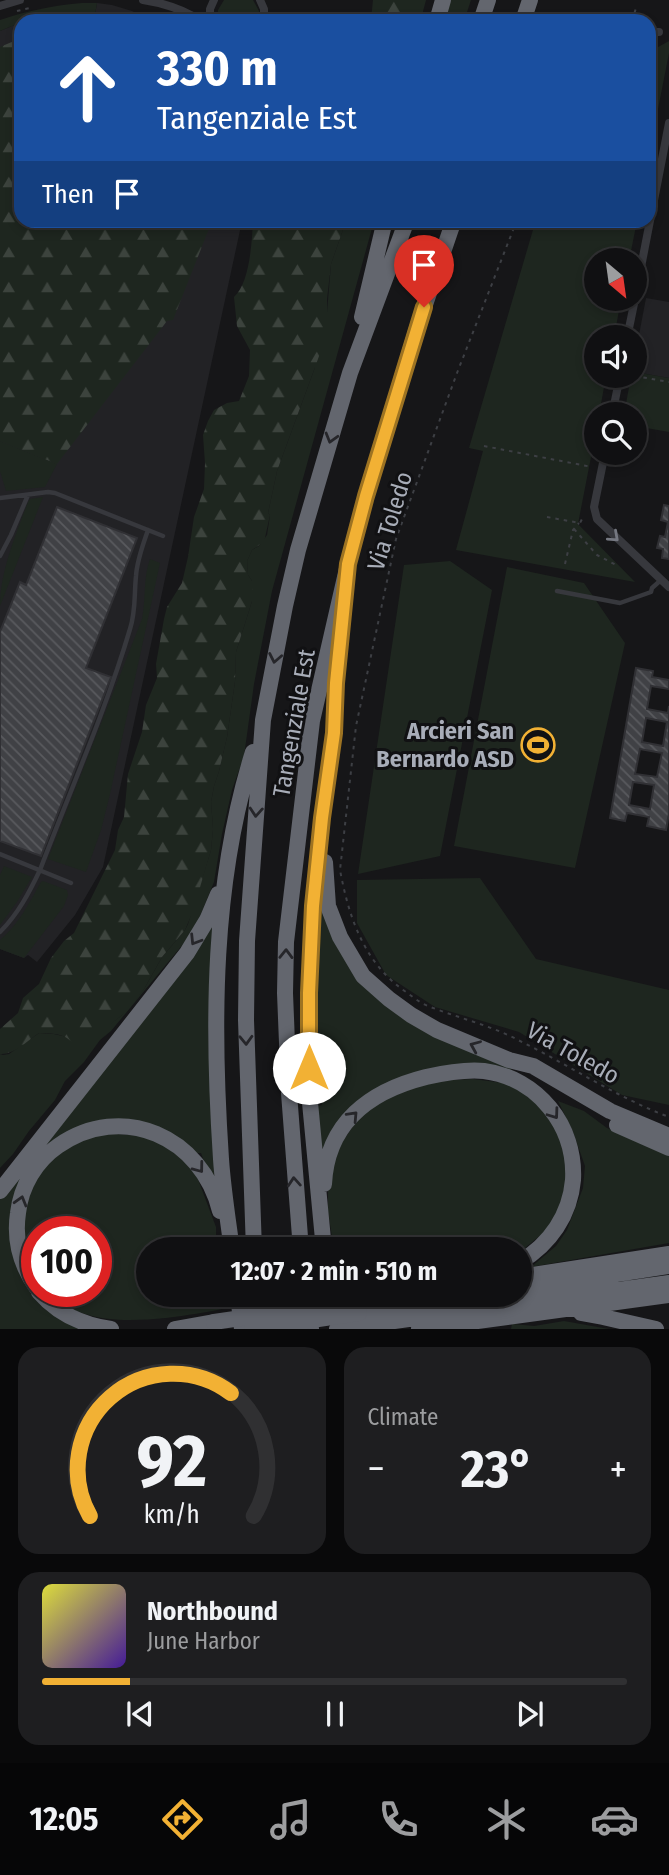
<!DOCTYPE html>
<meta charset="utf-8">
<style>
body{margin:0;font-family:"Fira Sans Condensed",sans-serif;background:#1e1e20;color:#f1f3f6;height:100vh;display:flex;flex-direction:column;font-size:26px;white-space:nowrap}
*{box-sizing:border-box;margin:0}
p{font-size:23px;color:#9c9d9f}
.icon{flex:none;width:38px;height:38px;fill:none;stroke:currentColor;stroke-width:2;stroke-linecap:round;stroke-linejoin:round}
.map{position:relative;height:1329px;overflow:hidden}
.side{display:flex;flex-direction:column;gap:18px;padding:18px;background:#09090a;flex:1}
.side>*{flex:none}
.hud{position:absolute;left:14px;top:14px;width:642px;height:214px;border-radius:21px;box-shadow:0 4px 10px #0003,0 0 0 2px #303032;background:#1a4fa0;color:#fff;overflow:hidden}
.needle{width:46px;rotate:151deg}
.tools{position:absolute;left:584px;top:248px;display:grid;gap:14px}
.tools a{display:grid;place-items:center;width:63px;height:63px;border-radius:50%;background:#101012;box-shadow:0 4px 10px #0003,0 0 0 2px #303032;font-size:35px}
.speed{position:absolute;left:21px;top:1216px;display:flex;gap:14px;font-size:35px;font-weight:700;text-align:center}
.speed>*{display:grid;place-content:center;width:91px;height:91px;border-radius:50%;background:#101012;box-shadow:0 4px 10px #0003,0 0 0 2px #303032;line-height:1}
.speed .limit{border:10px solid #d22;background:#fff;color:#111}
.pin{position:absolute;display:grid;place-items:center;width:60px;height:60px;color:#fff;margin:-72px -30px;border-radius:50% 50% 50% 0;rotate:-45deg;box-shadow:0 0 7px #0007}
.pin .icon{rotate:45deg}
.me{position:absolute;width:77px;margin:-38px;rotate:0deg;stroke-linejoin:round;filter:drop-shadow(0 0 5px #0008)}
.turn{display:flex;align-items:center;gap:24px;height:147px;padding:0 28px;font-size:32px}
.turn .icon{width:91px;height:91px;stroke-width:2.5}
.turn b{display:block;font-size:49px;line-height:60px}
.then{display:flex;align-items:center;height:66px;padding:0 28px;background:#0003;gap:14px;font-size:26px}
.big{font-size:52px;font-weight:700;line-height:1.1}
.side .card{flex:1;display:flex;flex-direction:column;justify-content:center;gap:10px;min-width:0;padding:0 24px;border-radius:21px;background:#1e1e20}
.side .dial{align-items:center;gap:0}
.dial svg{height:182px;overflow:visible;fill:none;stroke:#303032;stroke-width:7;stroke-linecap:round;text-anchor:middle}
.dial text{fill:#f1f3f6;stroke:none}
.song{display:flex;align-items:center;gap:21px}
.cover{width:84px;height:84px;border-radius:10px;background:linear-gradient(135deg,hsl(60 70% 55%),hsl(260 70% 35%))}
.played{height:7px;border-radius:4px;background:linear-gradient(90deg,#f2b134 15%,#303032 15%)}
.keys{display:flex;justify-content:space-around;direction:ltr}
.heat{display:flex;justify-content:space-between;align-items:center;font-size:38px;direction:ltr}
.side .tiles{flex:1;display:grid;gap:18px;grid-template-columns:1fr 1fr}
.card:last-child{grid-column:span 2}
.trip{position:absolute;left:136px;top:1237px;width:396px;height:70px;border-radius:35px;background:#101012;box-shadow:0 4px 10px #0003,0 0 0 2px #303032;font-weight:700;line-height:70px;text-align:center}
.dock{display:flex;height:112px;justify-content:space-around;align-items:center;background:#060607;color:#9c9d9f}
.dock .icon{width:49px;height:49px}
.dock .active{color:#f2b134}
.dock b{font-size:32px;color:#f1f3f6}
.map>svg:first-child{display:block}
.built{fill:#222225}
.green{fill:#1e261f}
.forest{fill:url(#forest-firs)}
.building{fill:url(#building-back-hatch);stroke:#303034;stroke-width:2;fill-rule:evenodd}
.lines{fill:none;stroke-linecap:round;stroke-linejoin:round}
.path{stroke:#3d3f44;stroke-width:2;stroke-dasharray:3.5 5;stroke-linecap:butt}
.lane{stroke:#37383d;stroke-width:4.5}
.street{stroke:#37383d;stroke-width:8}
.highway{stroke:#63666e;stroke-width:16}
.highway-bridge{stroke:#63666e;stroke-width:16}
.oneway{stroke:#26262a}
.oneway2{stroke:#757881}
.route-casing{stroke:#9d7322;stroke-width:18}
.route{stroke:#f2b134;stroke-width:12}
.labels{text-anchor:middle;stroke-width:6;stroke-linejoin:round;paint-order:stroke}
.street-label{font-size:24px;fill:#a8adb8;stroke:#111113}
.poi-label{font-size:24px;font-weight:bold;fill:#a8adb8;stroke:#111113;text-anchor:end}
</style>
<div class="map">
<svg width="669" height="1329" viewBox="0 0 669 1329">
<defs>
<pattern id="forest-firs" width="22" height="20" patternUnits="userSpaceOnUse" patternTransform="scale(1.75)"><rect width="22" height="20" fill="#1e261f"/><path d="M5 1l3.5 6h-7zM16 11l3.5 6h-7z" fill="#3c433d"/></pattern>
<pattern id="building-back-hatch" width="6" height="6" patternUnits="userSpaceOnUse" patternTransform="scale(1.75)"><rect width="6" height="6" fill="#404145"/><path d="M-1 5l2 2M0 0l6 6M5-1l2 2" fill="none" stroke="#595a5e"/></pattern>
</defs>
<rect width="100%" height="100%" fill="#161618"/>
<path class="built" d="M97 3 112 5 132 11 152 21H25L46 16 72 13 95 15Z
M21 22V220L242 221 103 867 75 915 37 962 28 955 24 958 0 949V31Z
M646 298 669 302V378L635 372V356Z"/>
<path class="green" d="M224 0H253L259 11 258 21H218V10Z
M449 0H471L464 21H444Z
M82 3H97L95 15C59 12 32 17 0 31V20C27 11 54 5 82 3Z
M669 41V53L649 155V52Z
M551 220 637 221 629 261H597V299H621L614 338H597V376H606L599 415H597V426L578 524 635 582 456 550 483 451 469 448 535 223 548 226Z
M346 221H374L272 591 254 684 244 756 232 790 222 834 214 882 194 931 111 1031 100 1040 84 1062 65 1081 55 1100 29 1131 13 1154 0 1168V1054L3 1055 9 1054 39 1033 54 1034 67 1037 110 1024 122 1015 144 989 162 957 185 930 188 924 211 850 213 829 211 802 214 786 219 771 227 737 235 681 236 652 252 601V581L248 575 247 561 252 550 259 546 267 535 270 515 268 513 277 471 314 370 327 312 331 264Z
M635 372 669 378V432L635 426V415H624L631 376H635Z
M0 441 57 464 45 487 6 491 0 471Z
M43 497 0 606C0 572 16 534 28 502L30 499Z
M150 559 160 563 110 794 101 830 86 872 48 859 142 619C146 599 143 578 150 559Z
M450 561 492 590 440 856 358 874 404 565Z
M507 567 584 583 625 643 575 868 454 846Z
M4 866 32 877 17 902 0 925V875Z
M480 878 536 959 669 990V1105L622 1095 519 1032 435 1007 386 975 357 923V880Z
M43 881 67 890 68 895 64 906 24 958 0 949V940C19 924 29 903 41 882Z
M322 887 360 978 512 1068 511 1072 384 1084 322 1164 317 1106 322 1105C312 1088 317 1064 317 1046 316 993 318 939 322 887Z
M212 924 216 925 219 1189 206 1167 201 1153H194L186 1144 82 1126 67 1132 53 1143 23 1178 19 1271 84 1329H0V1198L192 958 209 932Z
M473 1079 504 1083 522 1090 538 1103 559 1129 568 1171 558 1216 542 1234 520 1252V1250H334L328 1211V1180L336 1151 364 1110 391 1095 430 1081Z
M558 1101 584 1111 607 1128 669 1156V1243L531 1267 556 1246 567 1230 583 1188 585 1166 573 1132Z
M105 1133 154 1137 193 1166 216 1227V1249L149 1250V1295H224L226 1308C206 1313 187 1315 166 1318 123 1322 80 1323 47 1292H96V1232H37V1278C34 1271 29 1265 27 1258 15 1219 33 1167 68 1146 79 1139 93 1137 105 1133Z
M564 1321 609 1329H511L512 1324 534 1326Z"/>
<path class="forest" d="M373 0H426L423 11V21H371Z
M21 38V220L212 221 173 320 167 321 57 464 0 441V47Z
M253 221H346L331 264 327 299V326L322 348 277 471 268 513 270 515 264 542 252 550 247 561 248 575 252 581 253 587 252 601 236 652 235 681 227 737 219 771 214 786 211 802 213 829 211 850 193 911 185 930 162 957 144 989 127 1011 97 1035 78 1045C71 1043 69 1038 63 1036 55 1033 47 1033 39 1033 27 1041 14 1055 0 1054V1029L18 1013 23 998 39 984 51 958 64 941 74 933 115 850 118 830 124 817 128 774 142 732 146 705 157 678 156 664 164 619 167 607 182 583 188 557 194 517 204 489 205 463 203 435 208 421 214 410 227 403 239 401 249 376 250 350 237 326 234 297C250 283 252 241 253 221Z"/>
<path class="building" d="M664 505 669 506V559L662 558 663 549 657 548 660 536 665 537 668 522 661 520Z
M57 507 137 538 86 668 111 677 41 856 0 841V632L20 582 26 585Z
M636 668 653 671 652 677 669 680V689L651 686 647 709 668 713 669 706V813L666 830 647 826 649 817 627 813 625 821 610 818ZM646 718 667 722 663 746 642 742ZM640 749 662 753 657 777 635 774ZM633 782 654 785 650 809 629 805Z"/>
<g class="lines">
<path class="path" d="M17 11 30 8
M632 21 636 8
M652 152 656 129
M517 220 457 373 396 539 356 726 340 870C349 918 364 963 406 992 413 997 420 1003 428 1006 458 1018 490 1025 518 1040 569 1065 616 1097 669 1117
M635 376 669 382
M484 446 592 467
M547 517 580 523 584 515
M574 529 597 555 618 566
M565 564 573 530 579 523"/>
<path class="lane" d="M0 498 48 492 55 493 163 536
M0 556 11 535 28 495
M557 591 620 603 651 592 652 588 661 580
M0 854 71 883
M0 932C18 914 29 893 40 870 70 791 106 710 130 629 136 611 134 595 136 576 137 560 143 545 148 530"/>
<path class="street" d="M143 0C164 3 183 9 201 21
M260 0 264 9V21
M0 6 20 0
M210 21V9L214 0
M649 32H659
M635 298 669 123
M627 338 635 299
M612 415 620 376
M605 453 594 507 597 519 669 587"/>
<path class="highway" d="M437 21 443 0
M481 21 488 0
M523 21 530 0
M362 317 385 220
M325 862 328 906 340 937 363 976 389 999 411 1015 437 1030 509 1060 533 1066 610 1111 669 1136
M617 1125 669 1148
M324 1184C327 1123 370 1091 426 1077 444 1073 465 1069 484 1071 538 1078 576 1126 573 1180 570 1215 550 1244 520 1262
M0 1191 187 953 207 920 218 894
M232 1250C228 1220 223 1189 221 1159 212 1024 212 883 253 752
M254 1250 246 1020 247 941 263 720 285 606 298 550 350 373 407 220
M301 1250 289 1093 285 993 286 942 312 721 348 564 366 496 417 328 454 220
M324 1250 309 1092V993L313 906 322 818 334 733 336 683 341 637
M520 1277 669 1254
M37 1288C21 1266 14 1240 18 1213 21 1186 36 1161 58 1146 122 1101 202 1137 220 1211
M520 1289 669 1266
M39 1292C58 1314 82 1325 111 1329
M238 1295 242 1329
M259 1295 266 1327
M306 1295 311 1329
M358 1301 397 1295
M359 1313 478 1295
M581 1313 603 1317 656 1329
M175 1329 214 1322
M337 1329 669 1283
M419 1329 669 1295"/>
<path class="highway-bridge" d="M214 1322 358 1301
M252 1329 359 1313"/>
</g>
<defs><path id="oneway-chevron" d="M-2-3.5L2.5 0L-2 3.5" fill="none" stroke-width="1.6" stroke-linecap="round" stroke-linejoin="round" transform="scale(1.75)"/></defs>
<g class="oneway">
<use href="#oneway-chevron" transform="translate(331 438) rotate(106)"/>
<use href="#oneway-chevron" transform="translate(275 658) rotate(101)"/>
<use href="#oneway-chevron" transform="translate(256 812) rotate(94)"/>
<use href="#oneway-chevron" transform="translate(195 940) rotate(122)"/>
<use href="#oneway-chevron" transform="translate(286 954) rotate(-89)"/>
<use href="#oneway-chevron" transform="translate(246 1040) rotate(88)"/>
<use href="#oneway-chevron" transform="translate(475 1046) rotate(-157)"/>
<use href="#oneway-chevron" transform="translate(554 1114) rotate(54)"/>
<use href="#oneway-chevron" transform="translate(353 1116) rotate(-47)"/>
<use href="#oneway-chevron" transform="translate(199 1168) rotate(53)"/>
<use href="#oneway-chevron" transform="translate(294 1182) rotate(-94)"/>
<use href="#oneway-chevron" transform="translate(21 1201) rotate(-74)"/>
</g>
<use class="oneway2" href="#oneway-chevron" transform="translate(614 537) rotate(42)"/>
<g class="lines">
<defs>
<path id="route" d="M309 1068V993L313 906 322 818 334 733 336 683 348 564 366 496 424 307"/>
</defs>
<use href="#route" class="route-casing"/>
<use href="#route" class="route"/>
</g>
<defs>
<symbol id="stadium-ring" viewBox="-11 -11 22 22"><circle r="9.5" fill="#111113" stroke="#f2b134" stroke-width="1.5"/><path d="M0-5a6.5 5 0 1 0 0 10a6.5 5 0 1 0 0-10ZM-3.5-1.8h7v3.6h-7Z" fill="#f2b134"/></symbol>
</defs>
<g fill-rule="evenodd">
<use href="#stadium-ring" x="519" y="726" width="38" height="38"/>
</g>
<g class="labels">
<g class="street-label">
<text transform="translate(390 521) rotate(-73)" y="8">Via Toledo</text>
<text transform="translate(294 723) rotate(-80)" y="8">Tangenziale Est</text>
<text transform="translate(573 1053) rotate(29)" y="8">Via Toledo</text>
</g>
<g class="poi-label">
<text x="514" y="739">Arcieri San<tspan x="514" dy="28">Bernardo ASD</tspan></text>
</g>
</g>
</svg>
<div class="tools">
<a><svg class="needle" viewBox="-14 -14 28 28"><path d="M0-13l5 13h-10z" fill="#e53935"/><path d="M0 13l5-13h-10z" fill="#9c9d9f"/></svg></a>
<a><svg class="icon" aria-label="sound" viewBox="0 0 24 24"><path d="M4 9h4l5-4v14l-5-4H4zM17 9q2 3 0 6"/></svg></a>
<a><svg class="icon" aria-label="search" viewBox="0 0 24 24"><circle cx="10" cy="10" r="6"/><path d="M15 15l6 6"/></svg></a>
</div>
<div class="speed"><div class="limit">100</div></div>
<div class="pin" style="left:424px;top:307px;background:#d93025"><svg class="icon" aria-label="arrive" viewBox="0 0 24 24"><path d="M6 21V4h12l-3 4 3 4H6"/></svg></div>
<svg class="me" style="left:309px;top:1068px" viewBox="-20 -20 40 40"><circle r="19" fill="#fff"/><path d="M0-13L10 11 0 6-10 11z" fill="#f2b134"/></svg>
<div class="trip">12:07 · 2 min · 510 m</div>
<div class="hud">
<div class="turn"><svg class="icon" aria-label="ahead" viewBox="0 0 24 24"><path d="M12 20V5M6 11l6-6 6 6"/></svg><div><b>330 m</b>Tangenziale Est</div></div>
<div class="then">Then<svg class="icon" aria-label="arrive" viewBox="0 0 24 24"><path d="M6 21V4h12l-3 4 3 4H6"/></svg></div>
</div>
</div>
<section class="side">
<div class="tiles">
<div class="card dial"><svg viewBox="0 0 100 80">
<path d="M14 69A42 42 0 1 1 86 69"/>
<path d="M14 69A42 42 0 0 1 76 15" stroke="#f2b134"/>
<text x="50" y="56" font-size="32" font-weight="700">92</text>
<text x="50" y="72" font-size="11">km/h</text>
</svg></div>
<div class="card"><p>Climate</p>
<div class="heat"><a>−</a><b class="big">23°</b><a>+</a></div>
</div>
<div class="card">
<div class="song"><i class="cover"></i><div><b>Northbound</b><p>June Harbor</p></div></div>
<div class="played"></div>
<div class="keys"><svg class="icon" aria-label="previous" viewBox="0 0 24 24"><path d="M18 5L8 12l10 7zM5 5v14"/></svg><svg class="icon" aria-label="pause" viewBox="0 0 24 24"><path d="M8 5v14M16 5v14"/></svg><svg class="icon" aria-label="next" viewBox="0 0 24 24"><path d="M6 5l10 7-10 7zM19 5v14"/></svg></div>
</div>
</div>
</section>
<nav class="dock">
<b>12:05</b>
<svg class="icon active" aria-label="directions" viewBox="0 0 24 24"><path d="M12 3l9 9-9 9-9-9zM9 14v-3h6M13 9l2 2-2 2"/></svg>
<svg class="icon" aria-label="music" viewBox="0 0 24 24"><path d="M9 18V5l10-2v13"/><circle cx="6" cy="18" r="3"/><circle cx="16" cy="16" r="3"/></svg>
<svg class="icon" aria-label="phone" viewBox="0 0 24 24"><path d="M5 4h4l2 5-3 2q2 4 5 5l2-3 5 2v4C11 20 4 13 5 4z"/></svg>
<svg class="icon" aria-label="climate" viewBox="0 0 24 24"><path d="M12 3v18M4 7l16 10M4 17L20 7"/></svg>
<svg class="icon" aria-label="car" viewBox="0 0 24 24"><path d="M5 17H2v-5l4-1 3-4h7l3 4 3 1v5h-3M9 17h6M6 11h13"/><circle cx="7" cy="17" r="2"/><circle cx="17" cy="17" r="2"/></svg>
</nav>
